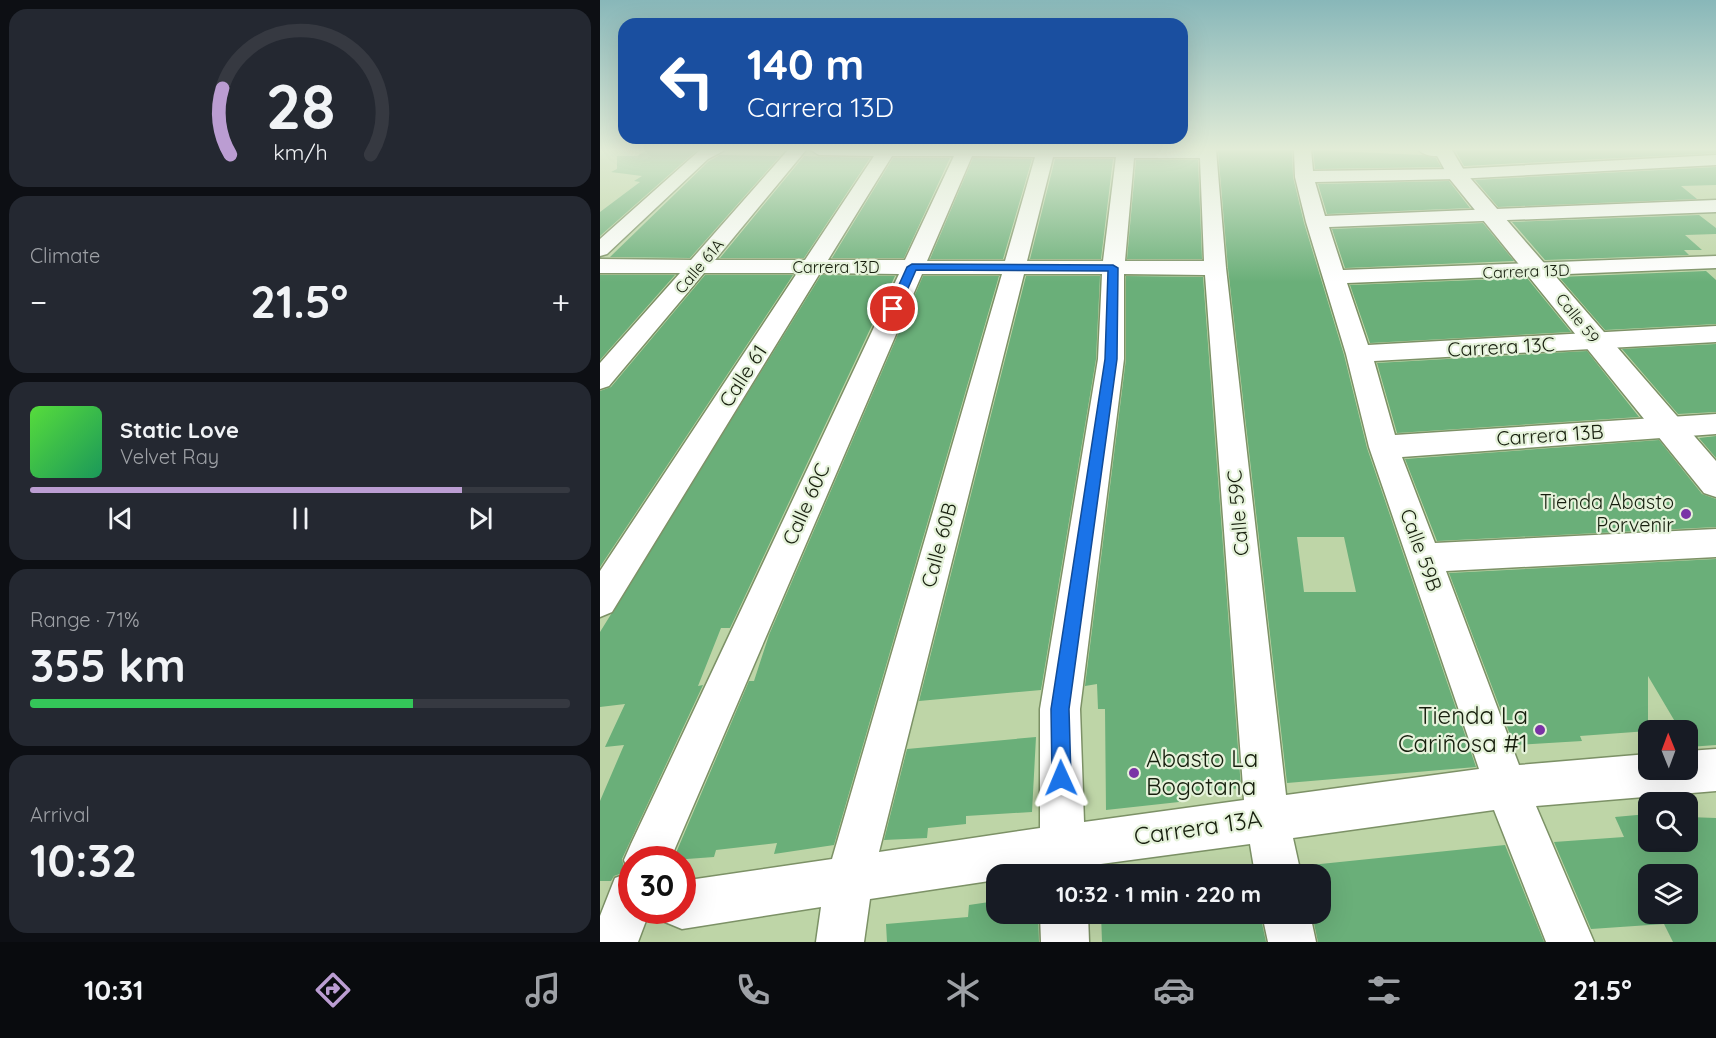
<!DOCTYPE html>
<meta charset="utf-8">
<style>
body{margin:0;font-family:Quicksand,sans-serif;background:#242831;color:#f1f3f6;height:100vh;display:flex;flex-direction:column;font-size:22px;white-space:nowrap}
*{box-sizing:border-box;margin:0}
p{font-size:20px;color:#9ea1a6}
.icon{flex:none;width:33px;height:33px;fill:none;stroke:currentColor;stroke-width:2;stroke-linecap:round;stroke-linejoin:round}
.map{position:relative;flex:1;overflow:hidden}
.drawer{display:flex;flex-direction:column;gap:9px;padding:9px;background:#0d0f14;width:600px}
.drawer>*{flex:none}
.top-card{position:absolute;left:18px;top:18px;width:570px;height:126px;border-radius:18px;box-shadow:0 6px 24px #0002;background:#1a4fa0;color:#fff;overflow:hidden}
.needle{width:39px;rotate:359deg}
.buttons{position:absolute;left:1038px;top:720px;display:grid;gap:12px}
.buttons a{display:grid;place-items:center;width:60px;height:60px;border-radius:12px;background:#171b24;box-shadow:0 6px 24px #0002;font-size:30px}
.speed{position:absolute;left:18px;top:846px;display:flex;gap:12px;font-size:30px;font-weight:700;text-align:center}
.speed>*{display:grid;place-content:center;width:78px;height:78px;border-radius:50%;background:#171b24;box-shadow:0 6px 24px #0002;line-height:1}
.speed .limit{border:9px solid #d22;background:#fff;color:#111}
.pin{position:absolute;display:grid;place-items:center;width:51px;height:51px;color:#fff;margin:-26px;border:3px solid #fff;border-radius:50%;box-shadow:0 2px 6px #0007}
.me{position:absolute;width:66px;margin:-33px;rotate:359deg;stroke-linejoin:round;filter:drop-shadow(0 0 4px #0008)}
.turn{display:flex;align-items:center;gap:21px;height:126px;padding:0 30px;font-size:27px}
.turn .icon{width:78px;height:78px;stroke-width:2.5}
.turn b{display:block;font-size:42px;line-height:51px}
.big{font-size:45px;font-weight:800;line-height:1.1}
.drawer .widget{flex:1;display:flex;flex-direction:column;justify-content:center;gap:9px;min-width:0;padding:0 21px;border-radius:18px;background:#242831}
.drawer .dial{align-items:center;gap:0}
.dial svg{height:156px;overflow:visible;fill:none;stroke:#363941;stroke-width:7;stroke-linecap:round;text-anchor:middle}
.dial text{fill:#f1f3f6;stroke:none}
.song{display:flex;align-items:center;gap:18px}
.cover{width:72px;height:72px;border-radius:9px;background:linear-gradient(135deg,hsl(110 70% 55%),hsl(150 70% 35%))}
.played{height:6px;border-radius:3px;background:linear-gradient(90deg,#bb9dd2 80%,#363941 80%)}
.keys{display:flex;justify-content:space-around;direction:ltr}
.heat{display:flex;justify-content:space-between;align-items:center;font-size:33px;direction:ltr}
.charge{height:9px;border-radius:4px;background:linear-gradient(90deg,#34c759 71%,#363941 0)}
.trip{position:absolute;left:386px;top:864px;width:345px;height:60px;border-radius:18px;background:#171b24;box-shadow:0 6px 24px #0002;font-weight:800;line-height:60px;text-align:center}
.tab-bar{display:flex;height:96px;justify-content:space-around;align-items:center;background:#090b0e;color:#9ea1a6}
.tab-bar .icon{width:42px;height:42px}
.tab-bar .current{color:#bb9dd2}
.tab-bar b{font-size:27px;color:#f1f3f6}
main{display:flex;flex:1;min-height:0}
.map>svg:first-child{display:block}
.building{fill:#6aaf79;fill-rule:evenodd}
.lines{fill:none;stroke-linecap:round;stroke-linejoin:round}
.minor-casing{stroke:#7c9166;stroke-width:3}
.tertiary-casing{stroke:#7c9166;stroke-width:3}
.minor{fill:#fff;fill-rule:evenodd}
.tertiary{fill:#fff;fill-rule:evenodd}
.route{fill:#1a73e8;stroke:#114b97;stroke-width:1.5}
.poi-dot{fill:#7a33a6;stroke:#e5f2da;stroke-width:2}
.labels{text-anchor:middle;stroke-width:4.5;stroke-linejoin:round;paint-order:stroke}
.far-street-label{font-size:16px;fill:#171f0e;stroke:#e5f2da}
.street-label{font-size:20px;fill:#171f0e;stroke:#e5f2da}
.poi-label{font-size:20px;fill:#171f0e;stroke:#e5f2da;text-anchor:end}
.near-poi-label{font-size:24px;fill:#171f0e;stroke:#e5f2da;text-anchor:end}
.near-street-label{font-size:24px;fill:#171f0e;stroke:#e5f2da}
</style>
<main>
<section class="drawer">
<div class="widget dial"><svg viewBox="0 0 100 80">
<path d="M14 69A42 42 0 1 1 86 69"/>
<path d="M14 69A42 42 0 0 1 10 35" stroke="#bb9dd2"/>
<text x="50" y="56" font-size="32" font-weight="700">28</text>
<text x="50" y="72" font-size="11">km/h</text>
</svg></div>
<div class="widget"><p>Climate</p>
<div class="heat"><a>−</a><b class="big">21.5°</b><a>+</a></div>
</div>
<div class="widget">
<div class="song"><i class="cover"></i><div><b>Static Love</b><p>Velvet Ray</p></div></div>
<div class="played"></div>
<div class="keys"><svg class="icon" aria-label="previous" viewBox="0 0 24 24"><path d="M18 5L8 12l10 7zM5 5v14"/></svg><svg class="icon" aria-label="pause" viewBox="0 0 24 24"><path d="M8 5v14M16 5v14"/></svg><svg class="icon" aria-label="next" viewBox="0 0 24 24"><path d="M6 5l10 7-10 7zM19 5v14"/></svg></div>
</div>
<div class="widget"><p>Range · 71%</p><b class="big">355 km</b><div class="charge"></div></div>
<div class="widget"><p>Arrival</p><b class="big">10:32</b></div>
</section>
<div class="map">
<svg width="1116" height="942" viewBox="0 0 1116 942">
<rect width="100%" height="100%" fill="#bed5a7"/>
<path class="building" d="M47 150H97L0 236V212L40 182 34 181 42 176 11 172 17 169V156H37Z
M618 150H692L693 177 704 223 744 355 767 448 876 767 687 783 628 268ZM697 537H744L756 592H704Z
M713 150 823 155 836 158 841 167 715 169Z
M855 150H1116V153L864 166Z
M120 155 180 156 90 258 10 257 109 161Z
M204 156 270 158 204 258H120Z
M293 158H350L304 258H232Z
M373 158 432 159 403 259H330Z
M455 159H513L501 259H430Z
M536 160H598L602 259H527Z
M1116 167V185L1081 186 1097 199 898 207 875 180Z
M849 181 870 208 727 214 718 184Z
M1099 215 1116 228V234L1085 235 1102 250H1084L1089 255 945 260 912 222Z
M883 223 914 261 745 268 732 229Z
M1106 271 1116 280V324L1005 330 959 277Z
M0 275H75L0 360Z
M105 275H193L0 567V391L11 387Z
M221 275 295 276 130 628H121L98 686 103 685 22 859 25 872 14 876 11 881H0V801L24 745 5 747 25 704 0 707V632Z
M323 276H399L234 845 174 854 177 843 116 850 114 857 73 860 149 681H154L169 635Z
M426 276H500L496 359 441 690 319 701Z
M526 276 603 277 641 788 578 795 579 802 506 810 505 709H498L497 684 485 686 526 359Z
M927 278 971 332 770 343 750 285Z
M1116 344V412L1078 414 1022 349Z
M987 351 1039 417 797 433 777 363Z
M1116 436V458L1099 438Z
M1059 440 1102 494 1116 499V527L837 541 805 459Z
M1116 559V745L1089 747 1088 730H1080L1048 676V731L980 736 982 741 914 745 849 573Z
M436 737 432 812 366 816V824L328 828 327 838 284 840 307 749Z
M1048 814V842H1088V817L1116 818V942H1073L1064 924 991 929 954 842 1024 837 1015 817ZM1048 874H1088V914H1048Z
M905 845 944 942H718L712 914H720V874H703L701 866Z
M396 901V914H438L439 942H287L286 924 368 917 369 905Z
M501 914H660L666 942H502Z"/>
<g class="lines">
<defs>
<path id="minor" d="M100 150H125L108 159 7 254 0 256V239Z
M188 150H206L115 260H205L274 156 219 155 211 150H616L626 268 686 795 879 769 769 447 746 354 706 222 695 177 694 150H711L713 171 856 169 1116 155V165L856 179 715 182 725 216 1116 200V212L729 227 743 270 1116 256V268L747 283 768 345 1116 326V342L774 361 795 435 1116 414V434L802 457 835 543 1116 529V557L846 571 919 765 1048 754V770H1088V751L1116 749V791L936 806 994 942H946L894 810 693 838 701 874H655L650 844 486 866V874H396V880L270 899 264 942H216L221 907 82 929 65 922 61 910H82V881L232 859 402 274H322L70 860H32V910H50L38 942H0V916L15 878 29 873 24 860 31 844 299 274 220 273 12 612 0 617V571L197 273H104L9 386 0 389V363L80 273H0V259L91 260ZM292 156H354L305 260H228ZM372 156 435 157 405 261H327ZM453 157H516L503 261H427ZM534 158H600L604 261H525ZM424 274H502L498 359 440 709V828L279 852ZM524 274 605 275 644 800 484 822 480 709 524 359Z
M819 150H853C846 158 826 158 819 150Z
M440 914H488L489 942H441Z
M662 914H710L716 942H668Z"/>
<path id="tertiary" d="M834 150H852L865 172 1116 461V497L1104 493 849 178Z"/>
</defs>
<use href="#minor" class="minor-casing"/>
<use href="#tertiary" class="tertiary-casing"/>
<use href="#minor" class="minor"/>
<use href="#tertiary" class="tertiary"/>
</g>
<linearGradient id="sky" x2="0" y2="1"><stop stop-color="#88b7b9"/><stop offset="0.53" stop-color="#e2ecd7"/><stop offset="1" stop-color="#e2ecd7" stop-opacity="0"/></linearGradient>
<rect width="1116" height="282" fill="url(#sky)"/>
<path class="route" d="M312 264 513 265 518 268 517 359 469 709 471 778 468 785 461 788 454 785 452 778 451 709 505 359 508 271 316 270 299 309 290 312 288 309 307 267Z"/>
<g class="poi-dot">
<circle cx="1086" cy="514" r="6"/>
<circle cx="940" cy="730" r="6"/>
<circle cx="534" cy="773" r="6"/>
</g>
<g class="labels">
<g class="far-street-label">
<text transform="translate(99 266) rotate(-50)" y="6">Calle 61A</text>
<text x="236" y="273">Carrera 13D</text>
<text transform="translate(926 271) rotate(-2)" y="6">Carrera 13D</text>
<text transform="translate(978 318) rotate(51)" y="6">Calle 59</text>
</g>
<g class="street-label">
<text transform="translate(901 347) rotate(-3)" y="7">Carrera 13C</text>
<text transform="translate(143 376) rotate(-57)" y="7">Calle 61</text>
<text transform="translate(950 435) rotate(-4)" y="7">Carrera 13B</text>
<text transform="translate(206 504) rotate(-66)" y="7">Calle 60C</text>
<text transform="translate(638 513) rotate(-95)" y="7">Calle 59C</text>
<text transform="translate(339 545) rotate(-75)" y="7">Calle 60B</text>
<text transform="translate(821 550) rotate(70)" y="7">Calle 59B</text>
</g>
<g class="poi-label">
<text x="1074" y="509">Tienda Abasto<tspan x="1074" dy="23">Porvenir</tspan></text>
</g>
<g class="near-poi-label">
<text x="928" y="724">Tienda La<tspan x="928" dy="28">Cariñosa #1</tspan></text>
<text x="546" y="767" text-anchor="start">Abasto La<tspan x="546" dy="28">Bogotana</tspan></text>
</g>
<g class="near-street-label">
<text transform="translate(598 828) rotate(-8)" y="8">Carrera 13A</text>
</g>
</g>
</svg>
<div class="buttons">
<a><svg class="needle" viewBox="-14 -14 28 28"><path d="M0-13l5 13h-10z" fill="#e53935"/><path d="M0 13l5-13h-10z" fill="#9ea1a6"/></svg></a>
<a><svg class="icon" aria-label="search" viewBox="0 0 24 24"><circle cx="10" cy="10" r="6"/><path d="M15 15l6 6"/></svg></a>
<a><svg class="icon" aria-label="layers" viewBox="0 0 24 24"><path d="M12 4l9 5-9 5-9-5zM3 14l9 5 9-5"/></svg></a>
</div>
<div class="speed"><div class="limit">30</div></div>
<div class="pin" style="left:293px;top:309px;background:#d93025"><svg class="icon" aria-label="arrive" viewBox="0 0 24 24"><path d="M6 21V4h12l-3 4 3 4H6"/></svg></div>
<svg class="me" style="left:461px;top:778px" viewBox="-20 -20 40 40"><path d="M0-17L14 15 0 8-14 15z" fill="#1a73e8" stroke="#fff" stroke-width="4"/></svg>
<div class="trip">10:32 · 1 min · 220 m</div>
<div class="top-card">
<div class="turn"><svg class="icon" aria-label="left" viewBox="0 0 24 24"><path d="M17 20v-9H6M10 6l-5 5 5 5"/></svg><div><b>140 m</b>Carrera 13D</div></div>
</div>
</div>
</main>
<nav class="tab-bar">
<b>10:31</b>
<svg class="icon current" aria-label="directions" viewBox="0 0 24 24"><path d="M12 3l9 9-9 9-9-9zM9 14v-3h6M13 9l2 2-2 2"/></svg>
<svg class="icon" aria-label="music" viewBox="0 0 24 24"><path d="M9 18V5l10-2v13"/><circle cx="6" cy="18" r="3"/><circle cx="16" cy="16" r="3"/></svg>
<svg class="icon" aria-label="phone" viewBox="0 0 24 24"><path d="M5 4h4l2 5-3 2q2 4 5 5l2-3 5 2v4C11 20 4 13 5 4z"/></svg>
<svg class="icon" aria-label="climate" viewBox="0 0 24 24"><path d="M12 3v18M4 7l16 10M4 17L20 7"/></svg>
<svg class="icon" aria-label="car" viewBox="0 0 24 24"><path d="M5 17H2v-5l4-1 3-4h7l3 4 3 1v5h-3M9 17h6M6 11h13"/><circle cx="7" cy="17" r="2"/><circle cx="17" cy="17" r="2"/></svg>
<svg class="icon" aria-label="filters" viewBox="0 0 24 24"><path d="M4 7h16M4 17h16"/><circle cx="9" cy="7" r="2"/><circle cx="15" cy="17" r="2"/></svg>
<b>21.5°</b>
</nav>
